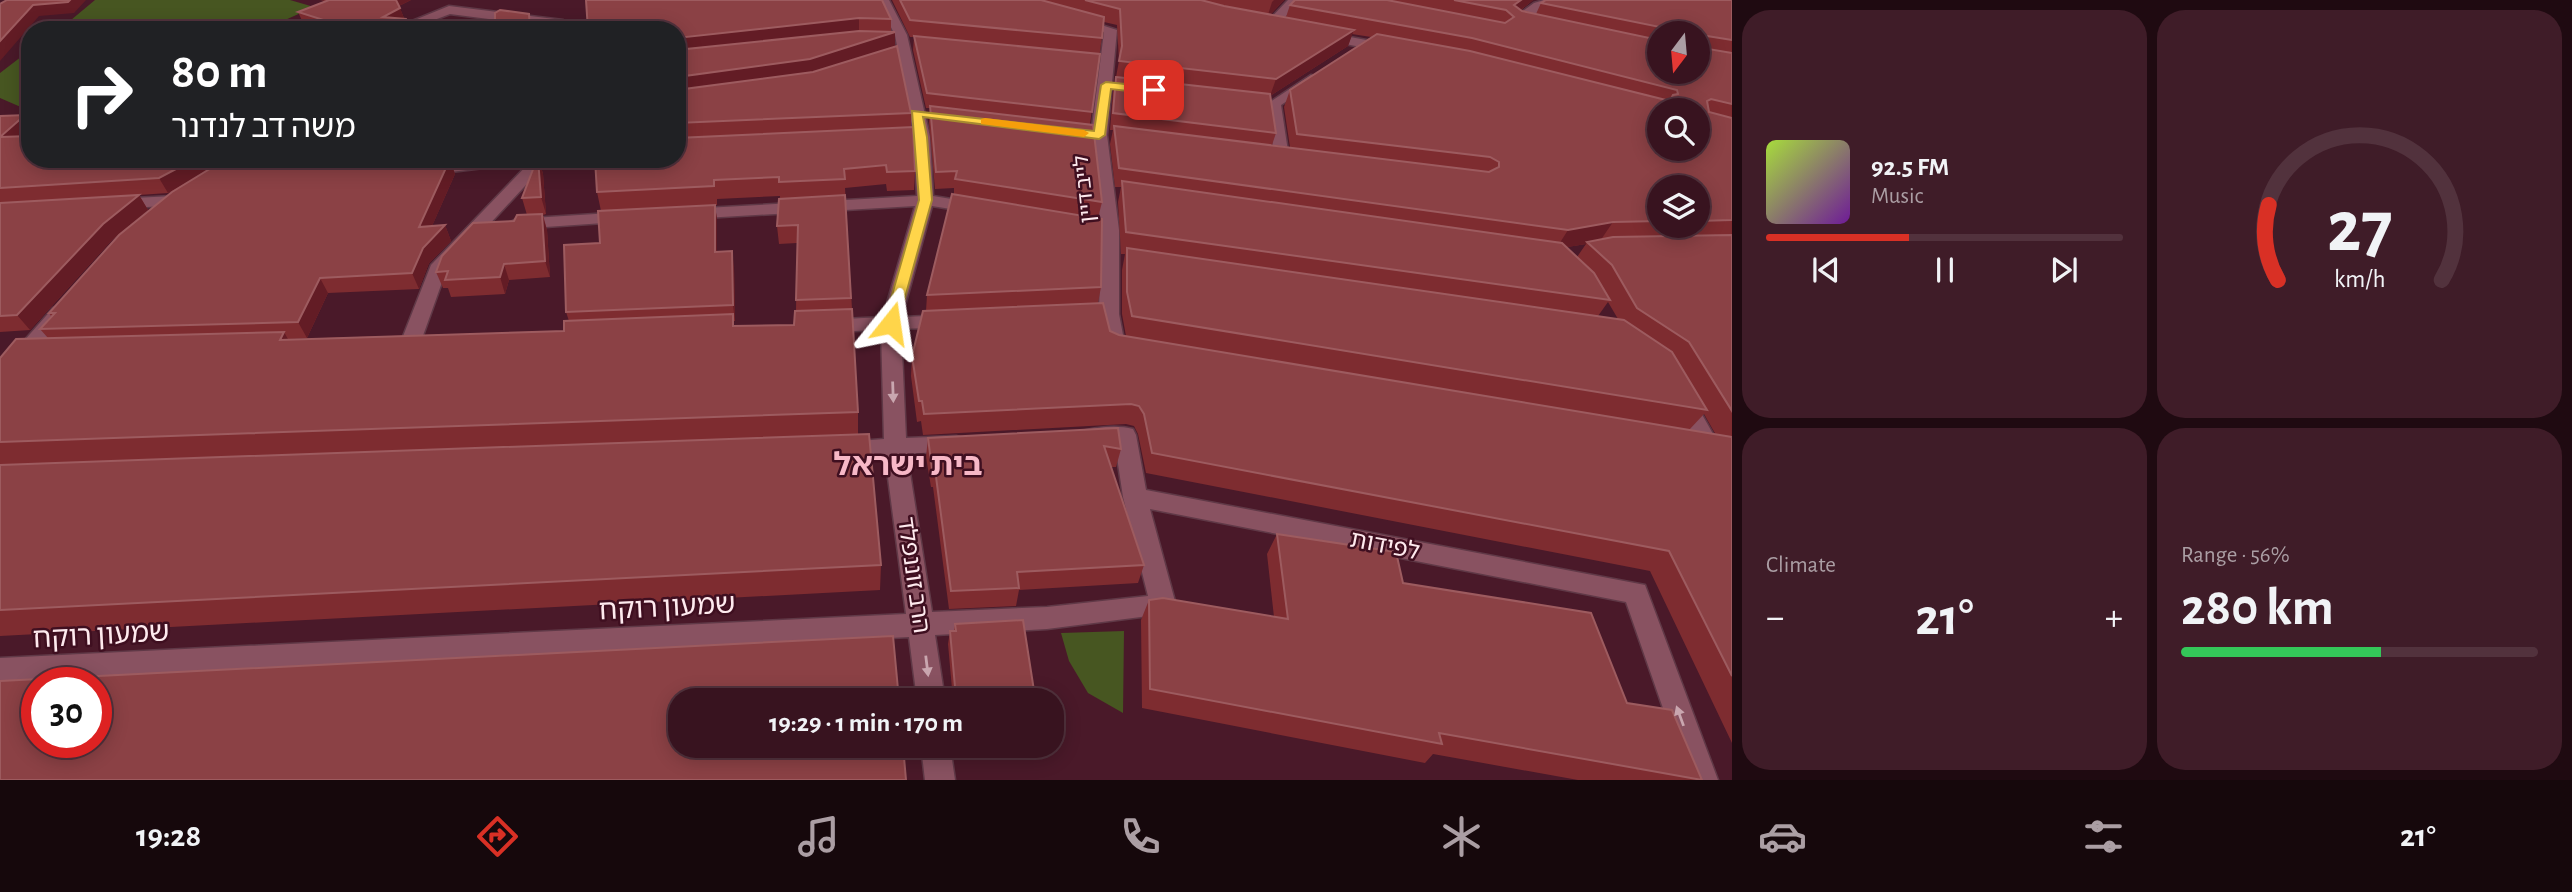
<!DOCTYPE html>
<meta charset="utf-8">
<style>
body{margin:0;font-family:"Alegreya Sans","Noto Sans Hebrew",sans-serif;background:#3f1c28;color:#f1f3f6;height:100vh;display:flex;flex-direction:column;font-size:26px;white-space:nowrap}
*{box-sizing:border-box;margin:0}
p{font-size:23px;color:#ab9ea4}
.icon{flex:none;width:38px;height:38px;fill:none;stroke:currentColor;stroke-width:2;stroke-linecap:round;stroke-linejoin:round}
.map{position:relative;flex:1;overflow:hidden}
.side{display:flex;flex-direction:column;gap:10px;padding:10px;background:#1f0a11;width:840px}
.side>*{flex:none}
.guide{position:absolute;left:21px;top:21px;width:665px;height:147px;border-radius:28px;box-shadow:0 4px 18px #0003,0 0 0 2px #52323d;background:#202124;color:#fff;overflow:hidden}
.needle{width:46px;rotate:196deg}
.controls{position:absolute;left:1647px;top:21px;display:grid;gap:14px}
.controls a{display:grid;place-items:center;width:63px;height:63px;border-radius:50%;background:#38131f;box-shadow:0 4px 18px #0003,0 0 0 2px #52323d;font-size:35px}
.speed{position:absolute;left:21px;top:667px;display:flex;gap:14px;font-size:35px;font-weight:700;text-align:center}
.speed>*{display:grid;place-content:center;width:91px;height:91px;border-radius:50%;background:#38131f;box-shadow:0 4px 18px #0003,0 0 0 2px #52323d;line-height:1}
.speed .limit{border:10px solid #d22;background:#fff;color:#111}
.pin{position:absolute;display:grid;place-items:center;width:60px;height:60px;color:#fff;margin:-30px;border-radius:14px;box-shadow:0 4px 10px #0006}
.me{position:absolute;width:77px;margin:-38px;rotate:15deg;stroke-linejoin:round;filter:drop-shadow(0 0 5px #0008)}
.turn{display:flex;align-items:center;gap:24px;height:147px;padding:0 35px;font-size:32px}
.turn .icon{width:91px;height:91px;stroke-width:2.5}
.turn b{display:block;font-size:49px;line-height:60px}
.big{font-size:52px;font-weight:600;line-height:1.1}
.side .widget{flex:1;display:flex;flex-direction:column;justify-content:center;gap:10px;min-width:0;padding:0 24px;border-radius:28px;background:#3f1c28}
.side .dial{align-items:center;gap:0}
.dial svg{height:182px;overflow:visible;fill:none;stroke:#52323d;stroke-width:7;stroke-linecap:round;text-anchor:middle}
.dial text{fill:#f1f3f6;stroke:none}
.song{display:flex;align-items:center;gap:21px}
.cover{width:84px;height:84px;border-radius:10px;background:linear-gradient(135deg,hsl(80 70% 55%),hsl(280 70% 35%))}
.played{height:7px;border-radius:4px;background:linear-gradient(90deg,#d93025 40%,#52323d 40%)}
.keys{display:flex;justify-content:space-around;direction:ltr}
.heat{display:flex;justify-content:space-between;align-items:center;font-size:38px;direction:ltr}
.charge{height:10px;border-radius:5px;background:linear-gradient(90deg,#34c759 56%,#52323d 0)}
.side .tiles{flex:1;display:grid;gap:10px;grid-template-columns:repeat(2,1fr)}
.trip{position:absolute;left:668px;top:688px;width:396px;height:70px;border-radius:28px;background:#38131f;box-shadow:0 4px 18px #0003,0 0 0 2px #52323d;font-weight:600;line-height:70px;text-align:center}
.dock{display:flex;height:112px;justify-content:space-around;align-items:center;background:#16080c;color:#ab9ea4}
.dock .icon{width:49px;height:49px}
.dock .active{color:#d93025}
.dock b{font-size:32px;color:#f1f3f6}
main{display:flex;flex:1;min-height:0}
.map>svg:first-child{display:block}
.green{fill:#475621}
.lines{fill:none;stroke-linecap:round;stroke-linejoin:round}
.street-casing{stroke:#603947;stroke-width:3}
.secondary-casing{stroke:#603947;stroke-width:3}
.street{fill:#895261;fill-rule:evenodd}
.secondary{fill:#895261;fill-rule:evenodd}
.wall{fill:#7e2c30;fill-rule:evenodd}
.shaded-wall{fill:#631c25}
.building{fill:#8b4145;stroke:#9d5b5f;stroke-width:2;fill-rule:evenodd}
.oneway{fill:#c9a6af}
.route{fill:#ffd54a;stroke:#a68a30;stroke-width:2}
.slow{fill:#f59e0b}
.labels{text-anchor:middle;stroke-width:5;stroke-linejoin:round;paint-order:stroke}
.far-street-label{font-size:21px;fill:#feeaee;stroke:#3f0f20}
.street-label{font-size:24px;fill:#feeaee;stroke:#3f0f20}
.near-street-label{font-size:28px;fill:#feeaee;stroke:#3f0f20}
.district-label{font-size:32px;font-weight:bold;fill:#f7b8c7;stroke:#3f0f20}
</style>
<main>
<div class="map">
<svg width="1732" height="780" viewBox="0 0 1732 780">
<rect width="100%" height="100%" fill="#4a1929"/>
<path class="green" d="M95 0H290L314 7 263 30H59Z
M30 50V111L0 98V73Z
M1124 631 1123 713 1088 693 1069 661 1061 633Z"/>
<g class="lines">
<defs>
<path id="street" d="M877 0H889L907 35 930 137 933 196 976 203 984 208 976 213 932 206 902 317 950 315 957 317 960 321 957 325 950 327 901 329 906 438 956 436 964 438 967 444 964 450 907 454 932 612 1047 607 1148 596 1123 497 1115 444 1090 445 1082 443 1079 437 1082 431C1097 427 1118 425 1133 429L1136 435 1146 490 1645 585 1718 780H1688L1626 602 1150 509 1176 605 1172 613 1047 629 935 635 945 700H917L909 637 0 684V658L906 614 885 455 842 457 834 455 831 449 834 443 884 439 881 330 825 332 818 330 815 326 818 322 825 320 883 317 915 206 687 219 679 214 687 209 917 196 914 137 895 35Z
M1288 0H1301L1274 29H1266V23Z
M1544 0H1561L1519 24 1515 25 1509 21 1534 3Z
M449 6 563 20 575 30 450 14 408 30H390Z
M1076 17 1117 30 1107 135 1119 230V314L1124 340 1137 342 1140 347 1137 352 1130 354 1108 350 1099 314 1101 230 1091 135 1104 32 1072 24 1070 21Z
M1311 75 1316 76V82L1281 105 1289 158 1281 163 1275 161 1267 104Z
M476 159H525L517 164 451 172 443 167 451 162Z
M533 159H550L446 271 420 344 417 349H403L400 344 431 265Z
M173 196 181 201 179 205 115 209 107 204 115 199Z
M627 212 633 213 635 217 633 221 516 229 507 224 516 219Z
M60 306 67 308 70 312 67 316 7 386 0 388V368L53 308Z
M1683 393 1691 395 1717 441 1720 447 1717 453 1709 455 1701 453 1672 400 1675 395Z
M921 746H950L955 780H925Z"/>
<path id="secondary" d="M1323 32 1388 44 1395 48 1388 52 1318 39V33Z"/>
</defs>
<use href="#street" class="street-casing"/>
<use href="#secondary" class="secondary-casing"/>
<use href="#street" class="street"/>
<use href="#secondary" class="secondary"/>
</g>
<path class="wall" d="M320 0H411L399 6 404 18 412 30H317L304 25 298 12 325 1Z
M586 0 891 19V32H895V47L911 113V127L915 171 914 190 887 191 886 184 845 188 858 412V434L881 565 880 590 0 636V358L48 338 40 329 51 316 49 313 179 188 168 193 139 195 148 210 113 239 30 330 0 332V116L25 115 30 121V134L28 136 30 159H453L450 160 455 174 432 226 445 225 451 241 429 263 419 289 328 293 307 338 288 339 564 331 569 321 566 312 600 243 601 211 597 192 677 159V30ZM780 196 777 226 779 244 797 243 796 311 794 325 734 326V321H735L734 267 717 252V220L715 205H717V199Z
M892 0H1284L1270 15 1286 17 1290 5 1295 0H1538H1533L1521 10 1536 14 1541 3 1732 0V743L1650 571 1146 473 1138 434 1134 426 1126 424 923 435 921 421 917 422 911 376 912 356 926 311 927 295 954 195V188L935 189 929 122 930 108H926L913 50 914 37H910ZM1104 22 1117 25 1119 61 1113 93 1110 130H1113L1110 144 1115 187H1121L1118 202 1121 254H1125L1122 270V314L1126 336 1119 335 1110 331 1098 303 1101 287 1098 218 1102 202 1090 124ZM1659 33H1698L1659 72ZM1352 34 1371 37 1290 90 1284 107 1290 147 1272 145 1276 133 1270 96 1348 46ZM1659 187H1698V226H1659ZM1586 244 1577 257 1567 247ZM1608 302 1618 319 1598 316ZM1704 414 1716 435 1689 430Z
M537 159H539L543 174 546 214 543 215 547 230 550 277 509 280 505 294 451 297 448 288H443L436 272 514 221 527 215 522 198Z
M1118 428 1121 449 1116 467H1111L1144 565 1138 583 1019 590 1016 606 949 609 933 487H931L926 457 928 438Z
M1277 534 1403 583 1627 703 1702 780H1578L1433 754 1425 763 1142 708 1141 620 1149 600 1274 617 1267 554Z
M955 624 1035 697 1034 700H953L948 644 950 631H954Z"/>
<path class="shaded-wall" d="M70 0H86L74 13 39 16 0 61V41L33 5Z
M394 0H411L397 7Z
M1274 0H1284L1267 18 1272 2Z
M1521 0H1538H1533L1513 16 1514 5Z
M400 8 405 21 383 17Z
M859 18V34L677 55V38Z
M1354 30 1348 46 1270 96 1276 79Z
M895 32V49L810 76 677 94V77Z
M25 115 30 121V134L11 152 0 137Z
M195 159H230L168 193 159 178Z
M438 159H453L450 160 455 174 425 242 419 227Z
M538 159 543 174 546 214 541 197Z
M139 195 148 210 113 239 30 330 17 315 103 224Z
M715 205 717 220V268L715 252Z
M542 214 547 230 550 277 545 261Z
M1613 222 1600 241 1587 242 1586 244 1556 249 1568 230Z
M445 225 451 241 429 263 419 289 412 273 423 248Z
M732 251 734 267 735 321 733 305Z
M504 264 509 280 505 294 500 277Z
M320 278 328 293 307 338 298 322Z
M284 332 298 357 280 340Z"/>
<path class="building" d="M7 0H70L68 2 33 5 0 41V4Z
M329 0H396L400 8 383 17 406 19 412 30H355L298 12Z
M586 0H882L891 19 859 18 677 38V30H588Z
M900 0H1041L1104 17 1102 38 910 20Z
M1085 0H1201L1224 6 1354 30 1276 79 1119 61 1122 46 1120 9Z
M1295 0H1387L1505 23 1514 17 1506 10 1454 0H1521L1514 5 1522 11 1659 40V72H1698V33H1671L1670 29 1541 3 1546 0H1732V40L1707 36 1708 49 1732 53V104L1711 99 1707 101 1709 112 1732 118V220L1698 221V187H1659V221L1613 222 1568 230 1119 168 1114 126 1489 172 1499 167V162L1490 157 1297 134 1290 90 1377 34 1470 51 1670 101 1673 95 1678 94 1677 90 1472 38 1290 5ZM1659 110H1698V149H1659Z
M500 10 529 14 530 30H495V13Z
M859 31 895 32 810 59 677 77V50Z
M914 36 1100 54 1092 112 927 93Z
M897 46 911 113 677 123V90L813 72Z
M1116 77 1270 94 1276 133 1113 113Z
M930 106 1093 125 1102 202 955 179 957 171 936 172Z
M25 115 0 137 30 136V159H195L159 178 0 188V116Z
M913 127 915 171 887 172 886 165 844 169 845 179 779 182V177L714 180V186L597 192 595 159H677V138Z
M226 159H450L419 227 445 225 423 248 412 273 320 278 298 322 40 329 55 313H49L119 235 172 192Z
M537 159H538L541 197 522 198Z
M1122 181 1562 243 1594 273 1610 300 1126 232Z
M952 194 1102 219 1101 287 927 295Z
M139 195 103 224 17 315 0 316V203Z
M845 195 851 298 796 300 798 225 777 226 779 199Z
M715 205V252L732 251 733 305 566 312 564 245 600 243 598 211Z
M542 214 545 261 504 264 500 277 445 280 448 271 436 272 442 256 473 223 514 221 517 215Z
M1732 235V411L1689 342 1637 308 1612 265 1587 242 1613 237Z
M1127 248 1624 320 1672 352 1707 410 1132 316 1127 292Z
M1103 303 1110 331 1119 335 1732 437V676L1669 551 1152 453 1144 414 1139 406 1131 404 924 414 922 401H919L912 356 923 311Z
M852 309 858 412 0 442V358L16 339 284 332 280 340 564 331V321L733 314V326L794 325 795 311Z
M1118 428 1121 449 1104 446 1144 565 1017 572 1019 588 951 591 935 469H932L928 438Z
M869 434 881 565 0 610V465Z
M1277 534 1396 552 1403 583 1591 613 1627 703 1672 710 1702 780 1439 733 1442 744 1150 689 1149 600 1163 598 1288 619Z
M1023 620 1035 697 956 698 950 631H956L955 624Z
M893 636 899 700H681V746H903L906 780H0V681ZM37 682H96V742H37Z"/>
<defs><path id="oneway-solid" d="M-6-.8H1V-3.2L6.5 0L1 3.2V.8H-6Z" transform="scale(1.75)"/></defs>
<g class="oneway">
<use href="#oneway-solid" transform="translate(893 392) rotate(88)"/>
<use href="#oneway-solid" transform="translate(927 666) rotate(83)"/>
<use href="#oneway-solid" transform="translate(1680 716) rotate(-110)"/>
</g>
<path class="route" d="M1106 82 1154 87 1159 90 1154 94 1111 89 1105 135 1099 139 923 117 927 137 932 200 898 323 891 328 886 327 884 323 919 200 912 111 1094 131 1101 85Z"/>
<path class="slow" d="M985 118 1084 130 1089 133 1084 137 981 124V119Z"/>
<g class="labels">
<g class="far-street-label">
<text transform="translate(1084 189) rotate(-96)" y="7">לייב דיין</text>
</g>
<g class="street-label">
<text transform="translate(1385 545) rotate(11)" y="8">לפידות</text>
<text transform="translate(914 575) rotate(82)" y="8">הרב זוננפלד</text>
</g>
<g class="near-street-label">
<text transform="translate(667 606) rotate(-3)" y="10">שמעון רוקח</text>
<text transform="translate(101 634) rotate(-3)" y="10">שמעון רוקח</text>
</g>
<g class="district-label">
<text x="908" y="475">בית ישראל</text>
</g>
</g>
</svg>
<div class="controls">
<a><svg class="needle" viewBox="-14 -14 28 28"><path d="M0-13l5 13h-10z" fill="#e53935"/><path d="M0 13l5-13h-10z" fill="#ab9ea4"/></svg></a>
<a><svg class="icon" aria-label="search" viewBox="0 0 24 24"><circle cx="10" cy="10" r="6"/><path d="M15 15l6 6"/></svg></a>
<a><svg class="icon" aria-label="layers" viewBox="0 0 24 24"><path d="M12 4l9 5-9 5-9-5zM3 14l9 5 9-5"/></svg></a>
</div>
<div class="speed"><div class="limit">30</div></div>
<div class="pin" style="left:1154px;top:90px;background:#d93025"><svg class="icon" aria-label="arrive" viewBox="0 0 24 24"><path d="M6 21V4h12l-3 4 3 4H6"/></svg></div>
<svg class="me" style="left:891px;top:323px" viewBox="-20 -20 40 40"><path d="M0-17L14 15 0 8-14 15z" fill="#ffd54a" stroke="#fff" stroke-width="4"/></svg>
<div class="trip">19:29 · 1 min · 170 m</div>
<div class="guide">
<div class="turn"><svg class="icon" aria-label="right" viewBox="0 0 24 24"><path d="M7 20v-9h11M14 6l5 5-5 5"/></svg><div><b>80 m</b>משה דב לנדנר</div></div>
</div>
</div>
<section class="side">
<div class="tiles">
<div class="widget">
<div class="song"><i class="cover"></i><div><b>92.5 FM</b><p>Music</p></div></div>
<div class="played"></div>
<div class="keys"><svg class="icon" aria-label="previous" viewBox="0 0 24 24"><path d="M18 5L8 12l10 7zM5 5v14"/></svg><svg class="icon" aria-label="pause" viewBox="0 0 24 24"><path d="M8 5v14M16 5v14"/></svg><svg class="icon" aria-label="next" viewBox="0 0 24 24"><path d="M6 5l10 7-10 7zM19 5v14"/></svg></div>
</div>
<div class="widget dial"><svg viewBox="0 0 100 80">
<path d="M14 69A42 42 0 1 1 86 69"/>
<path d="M14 69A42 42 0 0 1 10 36" stroke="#d93025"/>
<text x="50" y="56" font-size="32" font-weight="700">27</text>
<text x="50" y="72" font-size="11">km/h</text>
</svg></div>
<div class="widget"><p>Climate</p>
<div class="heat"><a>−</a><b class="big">21°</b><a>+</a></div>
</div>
<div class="widget"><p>Range · 56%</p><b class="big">280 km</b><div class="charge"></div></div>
</div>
</section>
</main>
<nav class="dock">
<b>19:28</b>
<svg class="icon active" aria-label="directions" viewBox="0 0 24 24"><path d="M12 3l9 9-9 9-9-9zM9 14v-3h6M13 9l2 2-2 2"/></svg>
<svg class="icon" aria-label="music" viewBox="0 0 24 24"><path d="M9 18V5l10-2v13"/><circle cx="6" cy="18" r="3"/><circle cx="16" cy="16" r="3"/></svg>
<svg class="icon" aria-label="phone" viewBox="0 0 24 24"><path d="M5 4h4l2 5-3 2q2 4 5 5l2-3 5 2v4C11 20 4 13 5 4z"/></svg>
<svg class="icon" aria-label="climate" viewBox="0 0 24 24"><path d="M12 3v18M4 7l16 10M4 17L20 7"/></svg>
<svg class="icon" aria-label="car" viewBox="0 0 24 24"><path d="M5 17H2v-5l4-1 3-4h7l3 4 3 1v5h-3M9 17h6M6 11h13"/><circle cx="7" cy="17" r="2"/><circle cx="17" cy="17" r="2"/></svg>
<svg class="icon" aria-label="filters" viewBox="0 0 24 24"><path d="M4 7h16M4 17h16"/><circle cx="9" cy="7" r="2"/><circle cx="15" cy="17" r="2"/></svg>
<b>21°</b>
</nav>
